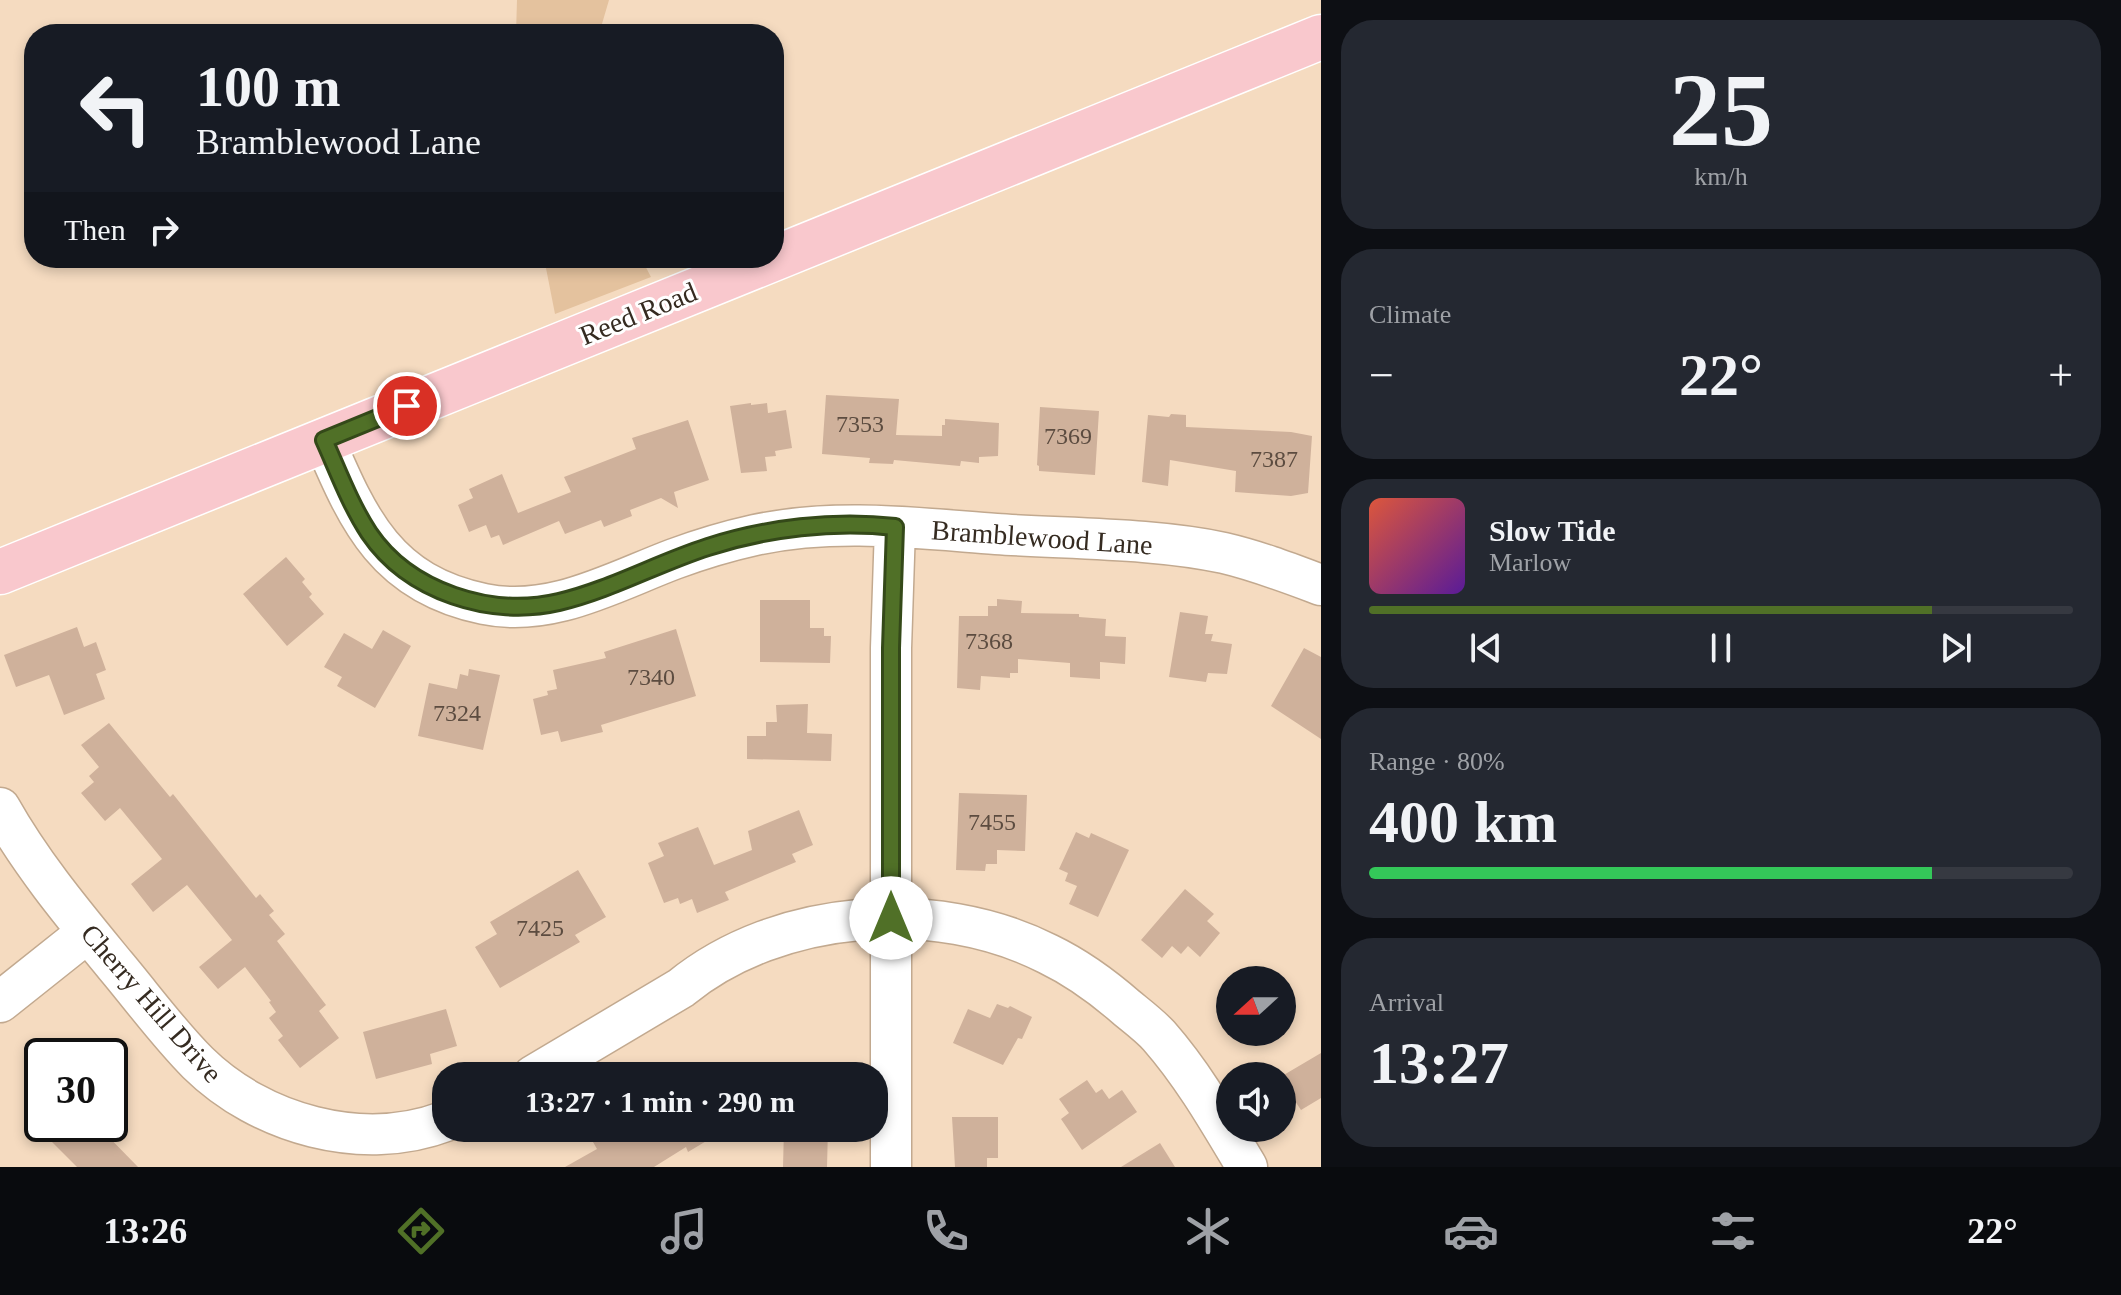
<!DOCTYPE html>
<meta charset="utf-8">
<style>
body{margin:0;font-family:"Times New Roman",serif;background:#242831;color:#f1f3f6;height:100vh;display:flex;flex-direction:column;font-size:30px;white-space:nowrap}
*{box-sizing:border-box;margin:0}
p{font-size:26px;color:#9ea1a6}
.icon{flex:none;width:44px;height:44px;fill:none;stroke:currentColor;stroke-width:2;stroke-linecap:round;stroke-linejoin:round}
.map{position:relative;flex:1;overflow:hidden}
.side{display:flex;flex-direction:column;gap:20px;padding:20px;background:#0d0f14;width:800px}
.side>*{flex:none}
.banner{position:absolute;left:24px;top:24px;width:760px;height:244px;border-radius:32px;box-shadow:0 4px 12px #0003;background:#171b24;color:#f1f3f6;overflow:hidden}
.needle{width:52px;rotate:249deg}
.tools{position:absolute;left:1216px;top:966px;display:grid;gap:16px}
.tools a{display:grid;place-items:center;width:80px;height:80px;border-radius:50%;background:#171b24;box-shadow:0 4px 12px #0003;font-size:40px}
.speed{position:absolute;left:24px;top:1038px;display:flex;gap:16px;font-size:40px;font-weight:700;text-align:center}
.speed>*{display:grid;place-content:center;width:104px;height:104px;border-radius:50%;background:#171b24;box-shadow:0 4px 12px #0003;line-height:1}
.speed .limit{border:4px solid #111;border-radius:12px;background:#fff;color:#111}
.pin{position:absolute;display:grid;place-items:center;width:68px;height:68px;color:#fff;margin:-34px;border:4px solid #fff;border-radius:50%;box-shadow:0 2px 8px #0007}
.me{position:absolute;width:88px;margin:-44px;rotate:0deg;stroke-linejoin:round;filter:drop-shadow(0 0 6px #0008)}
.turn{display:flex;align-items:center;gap:28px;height:168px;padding:0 40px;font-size:36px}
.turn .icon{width:104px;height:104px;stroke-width:2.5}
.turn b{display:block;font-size:56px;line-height:68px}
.then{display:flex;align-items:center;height:76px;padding:0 40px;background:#0003;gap:16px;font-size:30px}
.big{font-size:60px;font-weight:700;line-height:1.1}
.side .widget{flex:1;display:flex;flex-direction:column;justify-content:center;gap:12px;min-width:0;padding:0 28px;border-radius:32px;background:#242831}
.side .dial{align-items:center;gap:0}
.dial b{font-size:104px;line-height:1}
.song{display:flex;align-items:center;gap:24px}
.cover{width:96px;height:96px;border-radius:12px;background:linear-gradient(135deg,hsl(10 70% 55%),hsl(270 70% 35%))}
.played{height:8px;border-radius:4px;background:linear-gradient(90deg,#507027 80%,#363941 80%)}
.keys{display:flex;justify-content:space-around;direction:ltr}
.heat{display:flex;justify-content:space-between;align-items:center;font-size:44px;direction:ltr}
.charge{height:12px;border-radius:6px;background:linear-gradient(90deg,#34c759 80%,#363941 0)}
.trip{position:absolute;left:432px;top:1062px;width:456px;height:80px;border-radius:32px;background:#171b24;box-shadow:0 4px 12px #0003;font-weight:700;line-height:80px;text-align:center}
.tabs{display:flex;height:128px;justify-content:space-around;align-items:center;background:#090b0e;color:#9ea1a6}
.tabs .icon{width:56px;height:56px}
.tabs .on{color:#507027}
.tabs b{font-size:36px;color:#f1f3f6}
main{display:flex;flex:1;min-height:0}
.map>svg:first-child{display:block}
.green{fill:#e4c29e}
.building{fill:#cfb19b}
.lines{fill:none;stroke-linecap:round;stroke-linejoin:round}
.minor-casing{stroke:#c2a98f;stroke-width:43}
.major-casing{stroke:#fff;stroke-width:47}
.minor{stroke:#fff;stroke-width:40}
.major{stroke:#f9c8cd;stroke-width:44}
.route-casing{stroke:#344919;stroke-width:20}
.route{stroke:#507027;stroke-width:14}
.labels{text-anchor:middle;stroke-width:6;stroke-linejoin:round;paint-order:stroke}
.number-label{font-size:24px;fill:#5c4c40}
.street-label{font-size:28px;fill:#352b21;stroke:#fff}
</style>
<main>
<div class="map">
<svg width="1321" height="1167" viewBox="0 0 1321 1167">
<rect width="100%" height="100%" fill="#f5dbc0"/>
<path class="green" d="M517 0H609L599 34H516Z
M544 258H641L651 277 555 314Z"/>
<path class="building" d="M826 395 899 399 896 435 942 436V425H945V419L999 423 998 456 979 457V463L961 461 960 466 894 460 893 464 869 463 870 458 822 454Z
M751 403V405L767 403 768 413 786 410 792 448 775 451 776 456 765 457 767 471 741 473 730 406Z
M1040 407 1099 411 1095 475 1039 471V466L1037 465Z
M1171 414 1186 415V427L1291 432 1312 436 1308 493 1291 496 1235 492 1236 471 1170 460 1168 486 1142 482 1148 415 1169 417Z
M688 420 709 480 674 492 678 508 661 498 630 510 632 516 604 527 601 520 565 534 559 521 503 545 499 535 491 538 486 525 469 532 458 505 473 498 469 489 502 474 518 513 571 492 564 477 636 449 632 438Z
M286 557 305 579 302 582 312 594 309 597 324 614 287 646 243 594Z
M997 599 1022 601 1021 613 1079 614V617L1106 619 1105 636 1126 637 1125 664 1100 662V679L1070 677V663L1018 659V673H1010V678L981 676 980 690 957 688 959 616H988V606H997Z
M760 600H810V628H824V636H831L830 663 760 662Z
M1180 612 1208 616 1205 634H1213L1211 641 1232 644 1227 674 1208 673 1206 682 1169 677Z
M77 627 84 647 96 642 106 670 96 674 105 699 64 715 49 675 16 687 4 655Z
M676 629 696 696 601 725 603 732 561 742 558 731 541 735 533 699 548 695 547 691 557 689 553 670 606 658 604 652Z
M383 630 411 646 375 708 337 686 342 677 324 667 344 633 372 649Z
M1304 648 1321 657V739L1271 706Z
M469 669 500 675 483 750 418 736 429 683 457 689 460 674 468 676Z
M808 704 807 733 832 734 831 761 747 759V736H766V722H777L776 705Z
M109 723 170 797 173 794 256 898 260 894 274 911 269 915 285 934 277 941 326 1005 319 1011 339 1038 300 1068 278 1040 283 1036 269 1018 276 1012 269 1002 271 1001 245 967 218 989 199 967 232 940 187 885 153 912 131 884 162 859 120 808 105 821 81 793 94 782 89 776 99 767 81 745Z
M959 793 1027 795 1025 851 997 850V864H986L985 871 956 870Z
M799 810 813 845 792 854 796 862 725 892 729 900 697 913 692 899 680 904 678 898 664 903 648 863 664 856 658 843 698 827 714 865 752 850 748 831Z
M1076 832 1089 838 1091 833 1129 850 1098 917 1069 904 1077 886 1065 881 1068 873 1059 869Z
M578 870 606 917 575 935 580 942 500 988 475 947 497 934 490 922Z
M1185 889 1214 914 1207 921 1220 933 1200 957 1188 946 1181 954 1172 946 1162 958 1141 940Z
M997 1004 1008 1008 1010 1006 1032 1017 1022 1039 1018 1038 1003 1065 953 1043 968 1009 990 1018Z
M446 1009 457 1046 430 1054 432 1064 376 1079 363 1032Z
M1321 1053V1098L1301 1110 1295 1101 1282 1108V1076Z
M1087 1080 1096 1093 1102 1089 1109 1099 1122 1090 1137 1112 1082 1150 1061 1119 1069 1113 1059 1099Z
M952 1117H998V1158H987V1167H955Z
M34 1124H96L138 1167H77Z
M585 1128H728L688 1152 686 1147 654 1167H565L597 1149Z
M784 1128H828L827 1167H783Z
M1160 1143 1175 1167H1121Z"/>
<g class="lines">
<defs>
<path id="minor" d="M324 440C359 522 387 584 484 604 551 618 613 582 674 559 701 549 728 541 755 535 835 518 915 528 996 534 1068 539 1154 538 1224 553 1258 561 1289 573 1321 585
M0 808C32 865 74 915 115 965 142 997 168 1033 198 1063 260 1124 362 1153 446 1121
M0 1002 88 932
M533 1076 681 988C778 909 936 897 1048 954 1077 968 1103 987 1127 1008 1138 1017 1150 1026 1159 1036 1194 1076 1220 1122 1247 1167
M891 1167V648L895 527"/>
<path id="major" d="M0 572 1321 37"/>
</defs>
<use href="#minor" class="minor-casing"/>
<use href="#major" class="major-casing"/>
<use href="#minor" class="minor"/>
<use href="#major" class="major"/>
</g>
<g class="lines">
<defs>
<path id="route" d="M407 406 324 440C338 471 350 504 369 533 409 592 491 618 559 602 610 590 658 563 708 547 767 528 834 520 895 527L891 648V918"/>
</defs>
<use href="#route" class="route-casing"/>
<use href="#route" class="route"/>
</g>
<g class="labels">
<g class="number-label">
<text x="860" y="432">7353</text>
<text x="1068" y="444">7369</text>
<text x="1274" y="467">7387</text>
<text x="989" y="649">7368</text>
<text x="651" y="685">7340</text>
<text x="457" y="721">7324</text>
<text x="992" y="830">7455</text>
<text x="540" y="936">7425</text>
</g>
<g class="street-label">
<text transform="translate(638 313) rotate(-22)" y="10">Reed Road</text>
<text transform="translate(1042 537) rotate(4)" y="10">Bramblewood Lane</text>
<text transform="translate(152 1003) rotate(49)" y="10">Cherry Hill Drive</text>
</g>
</g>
</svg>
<div class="tools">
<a><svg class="needle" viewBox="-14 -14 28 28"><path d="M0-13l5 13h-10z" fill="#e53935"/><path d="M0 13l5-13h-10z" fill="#9ea1a6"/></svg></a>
<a><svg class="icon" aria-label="sound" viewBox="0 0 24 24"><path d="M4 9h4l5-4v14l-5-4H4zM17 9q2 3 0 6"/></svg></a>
</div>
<div class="speed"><div class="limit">30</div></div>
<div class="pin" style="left:407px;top:406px;background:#d93025"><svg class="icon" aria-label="arrive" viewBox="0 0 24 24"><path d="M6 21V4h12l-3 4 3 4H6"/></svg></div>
<svg class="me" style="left:891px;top:918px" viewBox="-20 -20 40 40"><circle r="19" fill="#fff"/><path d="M0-13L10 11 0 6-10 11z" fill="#507027"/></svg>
<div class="trip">13:27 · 1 min · 290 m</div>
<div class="banner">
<div class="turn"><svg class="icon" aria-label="left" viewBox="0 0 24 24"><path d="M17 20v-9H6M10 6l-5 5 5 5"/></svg><div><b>100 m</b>Bramblewood Lane</div></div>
<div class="then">Then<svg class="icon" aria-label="right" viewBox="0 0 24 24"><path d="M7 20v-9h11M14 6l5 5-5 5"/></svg></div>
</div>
</div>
<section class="side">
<div class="widget dial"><b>25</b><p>km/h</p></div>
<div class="widget"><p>Climate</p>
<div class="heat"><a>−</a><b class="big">22°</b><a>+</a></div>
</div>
<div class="widget">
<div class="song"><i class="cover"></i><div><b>Slow Tide</b><p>Marlow</p></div></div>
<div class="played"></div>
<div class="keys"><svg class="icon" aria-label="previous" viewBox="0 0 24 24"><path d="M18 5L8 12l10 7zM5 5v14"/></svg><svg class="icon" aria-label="pause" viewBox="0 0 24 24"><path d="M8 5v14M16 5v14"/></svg><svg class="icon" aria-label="next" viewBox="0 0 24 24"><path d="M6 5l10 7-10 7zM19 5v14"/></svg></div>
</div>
<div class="widget"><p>Range · 80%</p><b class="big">400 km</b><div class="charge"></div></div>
<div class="widget"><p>Arrival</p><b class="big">13:27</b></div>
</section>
</main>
<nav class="tabs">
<b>13:26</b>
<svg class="icon on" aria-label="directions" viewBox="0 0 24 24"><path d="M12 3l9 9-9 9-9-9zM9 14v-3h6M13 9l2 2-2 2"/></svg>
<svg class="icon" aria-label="music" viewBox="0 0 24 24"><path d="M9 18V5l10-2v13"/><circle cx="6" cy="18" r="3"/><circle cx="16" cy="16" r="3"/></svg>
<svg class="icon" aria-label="phone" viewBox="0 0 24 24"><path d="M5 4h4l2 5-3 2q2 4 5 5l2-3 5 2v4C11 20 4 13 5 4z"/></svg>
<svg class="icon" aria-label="climate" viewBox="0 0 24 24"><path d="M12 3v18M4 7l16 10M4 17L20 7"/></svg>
<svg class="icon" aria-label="car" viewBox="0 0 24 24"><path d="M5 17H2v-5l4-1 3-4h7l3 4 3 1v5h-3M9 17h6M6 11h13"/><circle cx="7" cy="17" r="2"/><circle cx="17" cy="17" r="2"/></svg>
<svg class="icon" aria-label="filters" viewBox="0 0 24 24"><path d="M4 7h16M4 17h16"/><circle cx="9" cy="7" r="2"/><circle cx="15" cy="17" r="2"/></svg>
<b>22°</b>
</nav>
